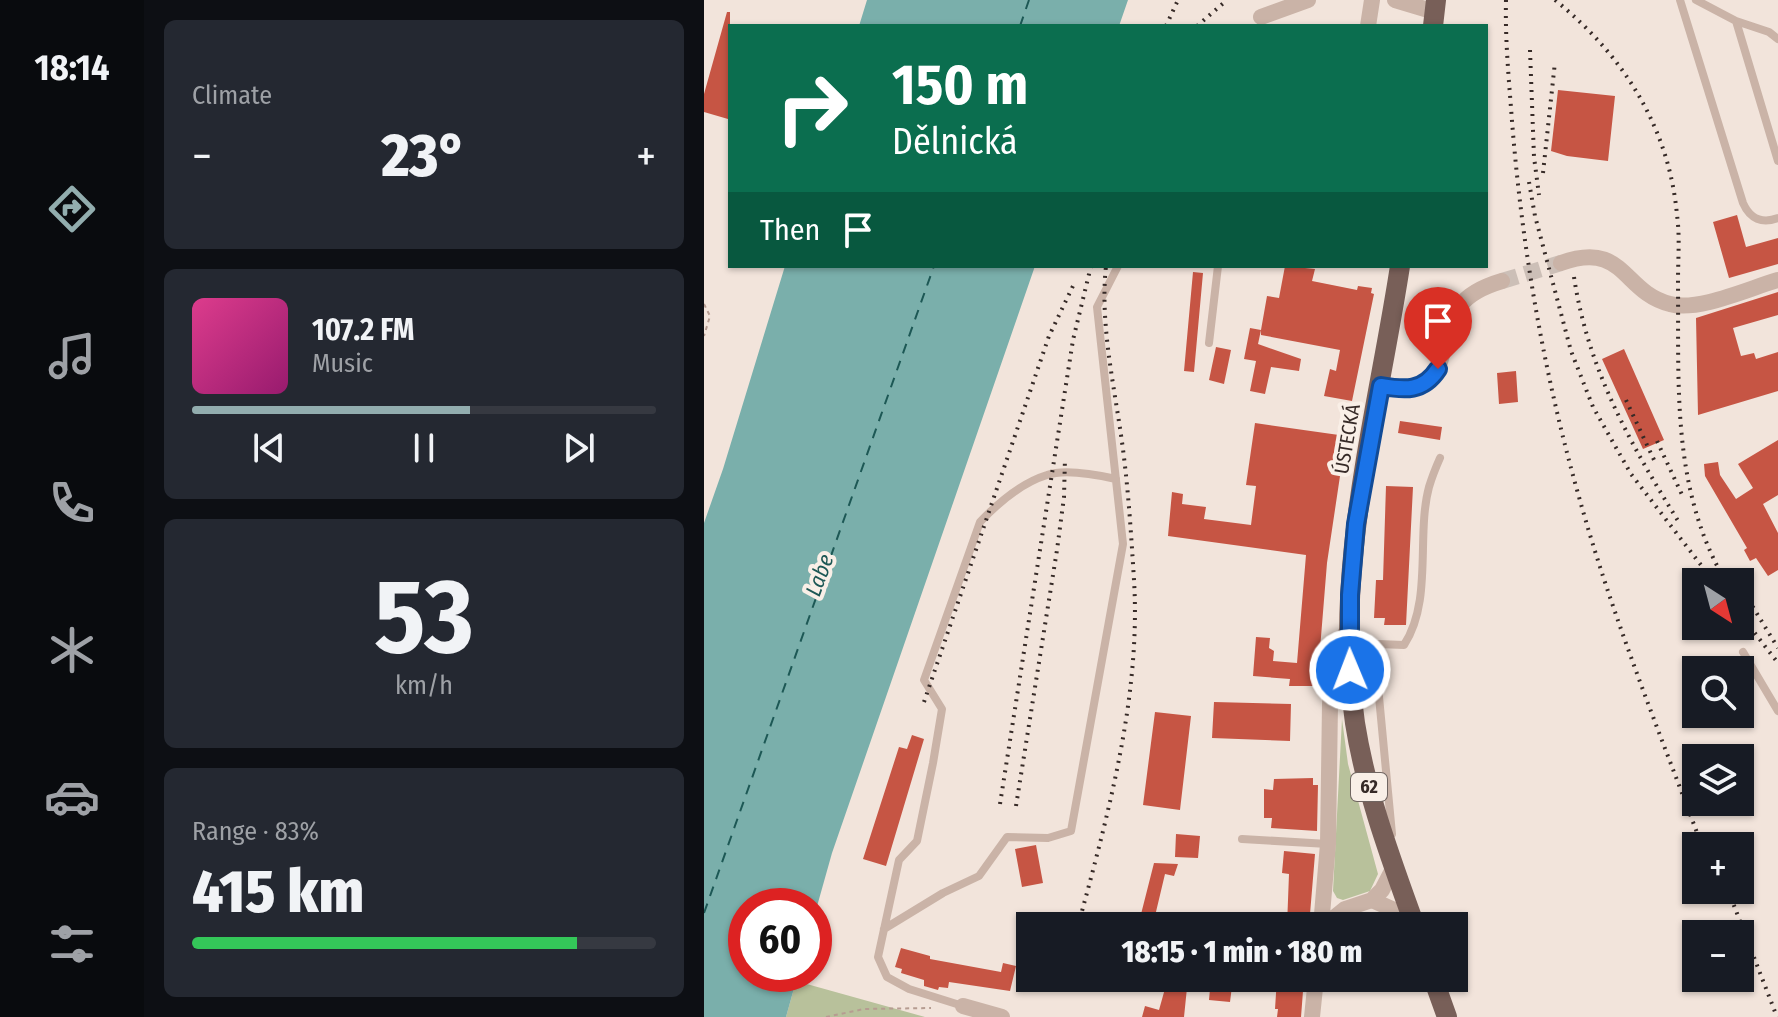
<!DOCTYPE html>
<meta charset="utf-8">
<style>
body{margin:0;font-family:"Fira Sans Condensed",sans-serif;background:#242831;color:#f1f3f6;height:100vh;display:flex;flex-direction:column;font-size:30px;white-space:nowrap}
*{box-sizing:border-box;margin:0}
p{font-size:26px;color:#9ea1a6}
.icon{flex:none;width:44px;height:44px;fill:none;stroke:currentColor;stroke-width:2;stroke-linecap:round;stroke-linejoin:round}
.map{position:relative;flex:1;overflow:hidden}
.side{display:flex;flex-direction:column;gap:20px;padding:20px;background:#0d0f14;width:560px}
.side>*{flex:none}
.top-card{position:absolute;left:24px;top:24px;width:760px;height:244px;border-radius:0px;box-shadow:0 2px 6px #0004;background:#0b6e4f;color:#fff;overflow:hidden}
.needle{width:52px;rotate:144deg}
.controls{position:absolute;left:978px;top:568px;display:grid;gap:16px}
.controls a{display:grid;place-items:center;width:72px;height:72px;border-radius:0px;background:#171b24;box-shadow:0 2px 6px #0004;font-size:40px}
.speed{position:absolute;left:24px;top:888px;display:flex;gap:16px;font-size:40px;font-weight:700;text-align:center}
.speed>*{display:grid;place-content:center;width:104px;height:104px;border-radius:50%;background:#171b24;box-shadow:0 2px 6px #0004;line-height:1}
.speed .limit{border:12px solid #d22;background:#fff;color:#111}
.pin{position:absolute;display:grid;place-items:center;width:68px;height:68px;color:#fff;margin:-82px -34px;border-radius:50% 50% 50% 0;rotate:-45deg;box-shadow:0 0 8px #0007}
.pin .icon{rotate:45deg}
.me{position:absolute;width:88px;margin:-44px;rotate:359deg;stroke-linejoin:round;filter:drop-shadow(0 0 6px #0008)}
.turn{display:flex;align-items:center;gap:28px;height:168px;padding:0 32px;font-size:36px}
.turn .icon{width:104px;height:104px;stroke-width:2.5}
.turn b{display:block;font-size:56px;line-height:68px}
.then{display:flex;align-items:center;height:76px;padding:0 32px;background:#0003;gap:16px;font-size:30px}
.big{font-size:60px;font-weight:800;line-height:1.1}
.side .card{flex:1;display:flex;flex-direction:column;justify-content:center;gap:12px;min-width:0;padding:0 28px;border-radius:12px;background:#242831}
.side .dial{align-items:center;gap:0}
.dial b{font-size:104px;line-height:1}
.song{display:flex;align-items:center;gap:24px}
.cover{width:96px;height:96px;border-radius:12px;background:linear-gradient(135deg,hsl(330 70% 55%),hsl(320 70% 35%))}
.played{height:8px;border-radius:4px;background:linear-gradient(90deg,#92adae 60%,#363941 60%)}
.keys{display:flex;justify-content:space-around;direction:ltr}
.heat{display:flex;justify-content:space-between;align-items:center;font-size:44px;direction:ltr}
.charge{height:12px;border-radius:6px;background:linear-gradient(90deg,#34c759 83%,#363941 0)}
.trip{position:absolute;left:312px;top:912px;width:452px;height:80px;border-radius:0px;background:#171b24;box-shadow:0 2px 6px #0004;font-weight:800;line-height:80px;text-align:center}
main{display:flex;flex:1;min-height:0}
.menu{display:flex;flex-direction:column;width:144px;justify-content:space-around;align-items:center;background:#090b0e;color:#9ea1a6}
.menu .icon{width:56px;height:56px}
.menu .current{color:#92adae}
.menu b{font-size:36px;color:#f1f3f6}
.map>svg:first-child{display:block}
.green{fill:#b8c19b}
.water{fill:#7aafab}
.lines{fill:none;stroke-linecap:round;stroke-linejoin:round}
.ferry{stroke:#1d5855;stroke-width:2;stroke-dasharray:10 8;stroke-linecap:butt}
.building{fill:#c65544}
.street-tunnel{stroke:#ccbfb7;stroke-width:16;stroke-dasharray:16 8;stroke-linecap:butt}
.path{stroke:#b69c91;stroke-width:2;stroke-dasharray:4 4;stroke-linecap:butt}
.lane{stroke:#cab3a7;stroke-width:8}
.street{stroke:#cab3a7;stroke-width:16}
.primary{stroke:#785f58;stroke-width:20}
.rail{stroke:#362a27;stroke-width:4;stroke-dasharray:2 6;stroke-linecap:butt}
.route-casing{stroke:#114b97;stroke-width:20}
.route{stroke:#1a73e8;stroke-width:14}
.labels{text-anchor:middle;stroke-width:8;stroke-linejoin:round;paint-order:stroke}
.shield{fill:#f9efe7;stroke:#706561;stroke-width:2}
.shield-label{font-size:18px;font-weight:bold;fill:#362a27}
.street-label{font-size:20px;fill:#362a27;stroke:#f9efe7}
.water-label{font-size:22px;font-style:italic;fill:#1d5855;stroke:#f9efe7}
</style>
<main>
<nav class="menu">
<b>18:14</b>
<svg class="icon current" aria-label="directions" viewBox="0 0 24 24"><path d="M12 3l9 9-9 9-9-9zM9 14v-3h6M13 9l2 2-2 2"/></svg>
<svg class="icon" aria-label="music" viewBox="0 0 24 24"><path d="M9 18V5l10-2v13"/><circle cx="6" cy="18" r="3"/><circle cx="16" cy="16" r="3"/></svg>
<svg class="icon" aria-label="phone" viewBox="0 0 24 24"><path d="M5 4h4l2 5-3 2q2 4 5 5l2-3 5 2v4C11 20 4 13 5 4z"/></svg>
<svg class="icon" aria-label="climate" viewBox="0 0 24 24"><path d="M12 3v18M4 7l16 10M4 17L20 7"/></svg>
<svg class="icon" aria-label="car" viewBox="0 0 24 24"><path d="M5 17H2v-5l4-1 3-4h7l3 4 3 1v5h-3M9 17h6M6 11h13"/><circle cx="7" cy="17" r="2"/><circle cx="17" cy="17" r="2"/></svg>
<svg class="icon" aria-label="filters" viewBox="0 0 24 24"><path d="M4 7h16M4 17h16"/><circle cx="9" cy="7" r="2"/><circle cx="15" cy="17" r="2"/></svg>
</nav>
<section class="side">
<div class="card"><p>Climate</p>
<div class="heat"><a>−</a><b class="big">23°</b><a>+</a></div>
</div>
<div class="card">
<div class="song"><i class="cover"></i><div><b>107.2 FM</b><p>Music</p></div></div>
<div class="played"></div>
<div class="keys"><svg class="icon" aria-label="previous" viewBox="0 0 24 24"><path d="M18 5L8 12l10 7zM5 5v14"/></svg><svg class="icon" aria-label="pause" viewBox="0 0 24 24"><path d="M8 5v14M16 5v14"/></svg><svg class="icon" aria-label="next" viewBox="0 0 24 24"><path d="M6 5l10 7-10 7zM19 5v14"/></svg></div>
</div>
<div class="card dial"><b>53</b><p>km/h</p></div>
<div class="card"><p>Range · 83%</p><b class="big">415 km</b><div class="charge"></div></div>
</section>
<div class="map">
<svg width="1074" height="1017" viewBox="0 0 1074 1017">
<rect width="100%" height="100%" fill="#f2e4db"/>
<path class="green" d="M638 719 644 764 674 874 666 891 639 900 633 898 629 891Z
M92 981 221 1017H82Z"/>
<path class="water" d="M163 0H424L415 26H155Z
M81 266H331L128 853 110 917V906H42V974H94L82 1017H0V523L19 469Z"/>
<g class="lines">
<path class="ferry" d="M316 26 325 0
M0 913 230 266"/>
</g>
<path class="building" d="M23 12H26V110L24 119 0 112V94Z
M854 90 911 96 904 161 863 156 847 151Z
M1033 215 1042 247 1074 238V264L1025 278 1009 222Z
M581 266 611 269 608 281 653 290 654 286 668 288 667 293 670 294 648 401 620 396 626 369 632 371 636 350 557 335V330L554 344 597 359 595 371 567 367 561 394 546 391 552 361 540 359 546 328 557 330 563 296 575 298Z
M489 272 499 273 490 372 480 371Z
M1074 292V315L1029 328 1037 356 1050 353 1052 359 1074 352V391L994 415 992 318Z
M512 347 527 350 520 384 505 380Z
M920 349 960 440 939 449 898 359Z
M812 371 814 402 795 404 793 373Z
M696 421 738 427 736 440 694 433Z
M551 423 642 436 623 563 613 686H585L586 679 549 676 552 637 566 638 565 648 570 651 569 661 593 663 602 555 464 536 468 492 479 494 478 504 502 507 500 519 547 525 552 486 542 485Z
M1074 440V495L1059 504 1074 533V570L1064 576 1052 558 1046 561 1040 550 1043 548 1001 476 1000 464 1014 462 1016 475 1032 499 1049 488 1034 464Z
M682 486 709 487 702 625H680L681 618H670L672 580H679Z
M510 702 587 704 586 741 508 738Z
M451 712 487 716 476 810 439 805Z
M208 735 220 739 182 866 159 859 195 747 203 749Z
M609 778V785H614L613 831 567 828 568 818H560V789L569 790 570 779Z
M472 834 496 836 494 858 471 857Z
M332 845 339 883 318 887 311 849Z
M580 851 611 854 605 926H583L585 874 578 873Z
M450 863 474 864 470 876 461 874 451 916 478 919V926H434Z
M197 948 226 956V959L297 972 299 963 312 966 306 991 245 982 244 988 235 987 234 990 220 986V980L197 973 198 969 191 967Z
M464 978H484L480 1017H438L441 1006 455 1010Z
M507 978H529L526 1002 505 1000Z
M573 978H600L597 1017H573L574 1009H571Z"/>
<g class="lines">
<path class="street-tunnel" d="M798 281 857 263"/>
<path class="path" d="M0 304 6 316 0 336
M122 1017 160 1009 227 1008"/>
<path class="lane" d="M976 0 1039 203C1046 219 1058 224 1074 218
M992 0 1032 21 1065 32 1074 39
M1032 21 1074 161
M505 343 514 266
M647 643 700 645C729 601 712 535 725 487 728 477 732 467 736 458
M670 644 688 834
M1039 652 1074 711
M538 839 624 844
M180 929 239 893 275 876 303 837 344 838 367 831 419 544 393 307 414 266
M259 1006 205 989 183 977 174 957 195 860 213 841 229 763 238 709 220 680 276 522C294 503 317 483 343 475 360 469 394 475 412 479"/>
<path class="street" d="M691 0 731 12
M557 17 604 0
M664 26 668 0
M857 263C921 240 918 292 966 304 994 312 1046 288 1074 280
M677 386C701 390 719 392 734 369 749 321 744 297 798 281
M668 900 678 890 690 867
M617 926 624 844 626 704 628 683 641 634
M620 926 641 909 668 900 688 909 707 926
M259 1006 298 1017
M608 1017 612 978"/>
<path class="primary" d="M729 26 732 0
M696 266C673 416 629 570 651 723 662 793 687 859 711 926
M729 978 743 1017"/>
<path class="rail" d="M802 0C801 40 805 81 808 121 818 248 840 374 875 497 908 616 955 731 998 846
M851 0C919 55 965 127 973 215 976 237 974 259 974 281 975 385 967 489 1022 582
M462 26 474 0
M493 26 523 0
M826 50 830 157 835 195
M839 173 851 62
M825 182 831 216 867 351 889 407 927 474 1010 582
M870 277C884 370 927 445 976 524
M922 400 951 462
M953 441 980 499
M1036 586 1074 648
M1036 614 1074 663
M220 702 345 336 369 286
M296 804 369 340 387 266
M312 806 353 550 360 497 361 458
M1024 890 1073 1017
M374 926C404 815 437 696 430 580 427 532 424 483 417 435 409 380 396 321 402 266
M361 989 363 978"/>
</g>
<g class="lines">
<defs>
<path id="route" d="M646 670V595L652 524 677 386C701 390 719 392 734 369"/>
</defs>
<use href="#route" class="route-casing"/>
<use href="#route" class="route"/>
</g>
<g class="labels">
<rect class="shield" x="647" y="773" width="36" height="28" rx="6"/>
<g class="shield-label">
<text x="665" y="793">62</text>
</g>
<g class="street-label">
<text transform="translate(643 439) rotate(-80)" y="7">ÚSTECKÁ</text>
</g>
<g class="water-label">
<text transform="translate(115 575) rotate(-70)" y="8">Labe</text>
</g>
</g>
</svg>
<div class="controls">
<a><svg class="needle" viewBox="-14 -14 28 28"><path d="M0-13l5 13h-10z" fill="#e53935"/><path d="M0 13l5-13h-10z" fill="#9ea1a6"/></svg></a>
<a><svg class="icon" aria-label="search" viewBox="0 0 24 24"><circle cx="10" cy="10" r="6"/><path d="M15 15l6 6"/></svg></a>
<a><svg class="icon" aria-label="layers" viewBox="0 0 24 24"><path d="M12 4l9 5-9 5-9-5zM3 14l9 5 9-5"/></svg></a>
<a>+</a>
<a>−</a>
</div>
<div class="speed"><div class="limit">60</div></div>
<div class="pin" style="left:734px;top:369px;background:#d93025"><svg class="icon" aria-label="arrive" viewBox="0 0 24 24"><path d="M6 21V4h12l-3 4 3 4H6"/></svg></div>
<svg class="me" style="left:646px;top:670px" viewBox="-20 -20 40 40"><circle r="17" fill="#1a73e8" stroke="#fff" stroke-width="3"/><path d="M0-11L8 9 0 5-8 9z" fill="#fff"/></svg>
<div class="trip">18:15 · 1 min · 180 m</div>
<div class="top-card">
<div class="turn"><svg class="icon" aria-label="right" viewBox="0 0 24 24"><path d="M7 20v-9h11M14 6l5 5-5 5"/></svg><div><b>150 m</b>Dělnická</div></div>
<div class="then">Then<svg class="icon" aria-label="arrive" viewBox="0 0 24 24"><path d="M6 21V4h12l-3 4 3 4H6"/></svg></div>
</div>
</div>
</main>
